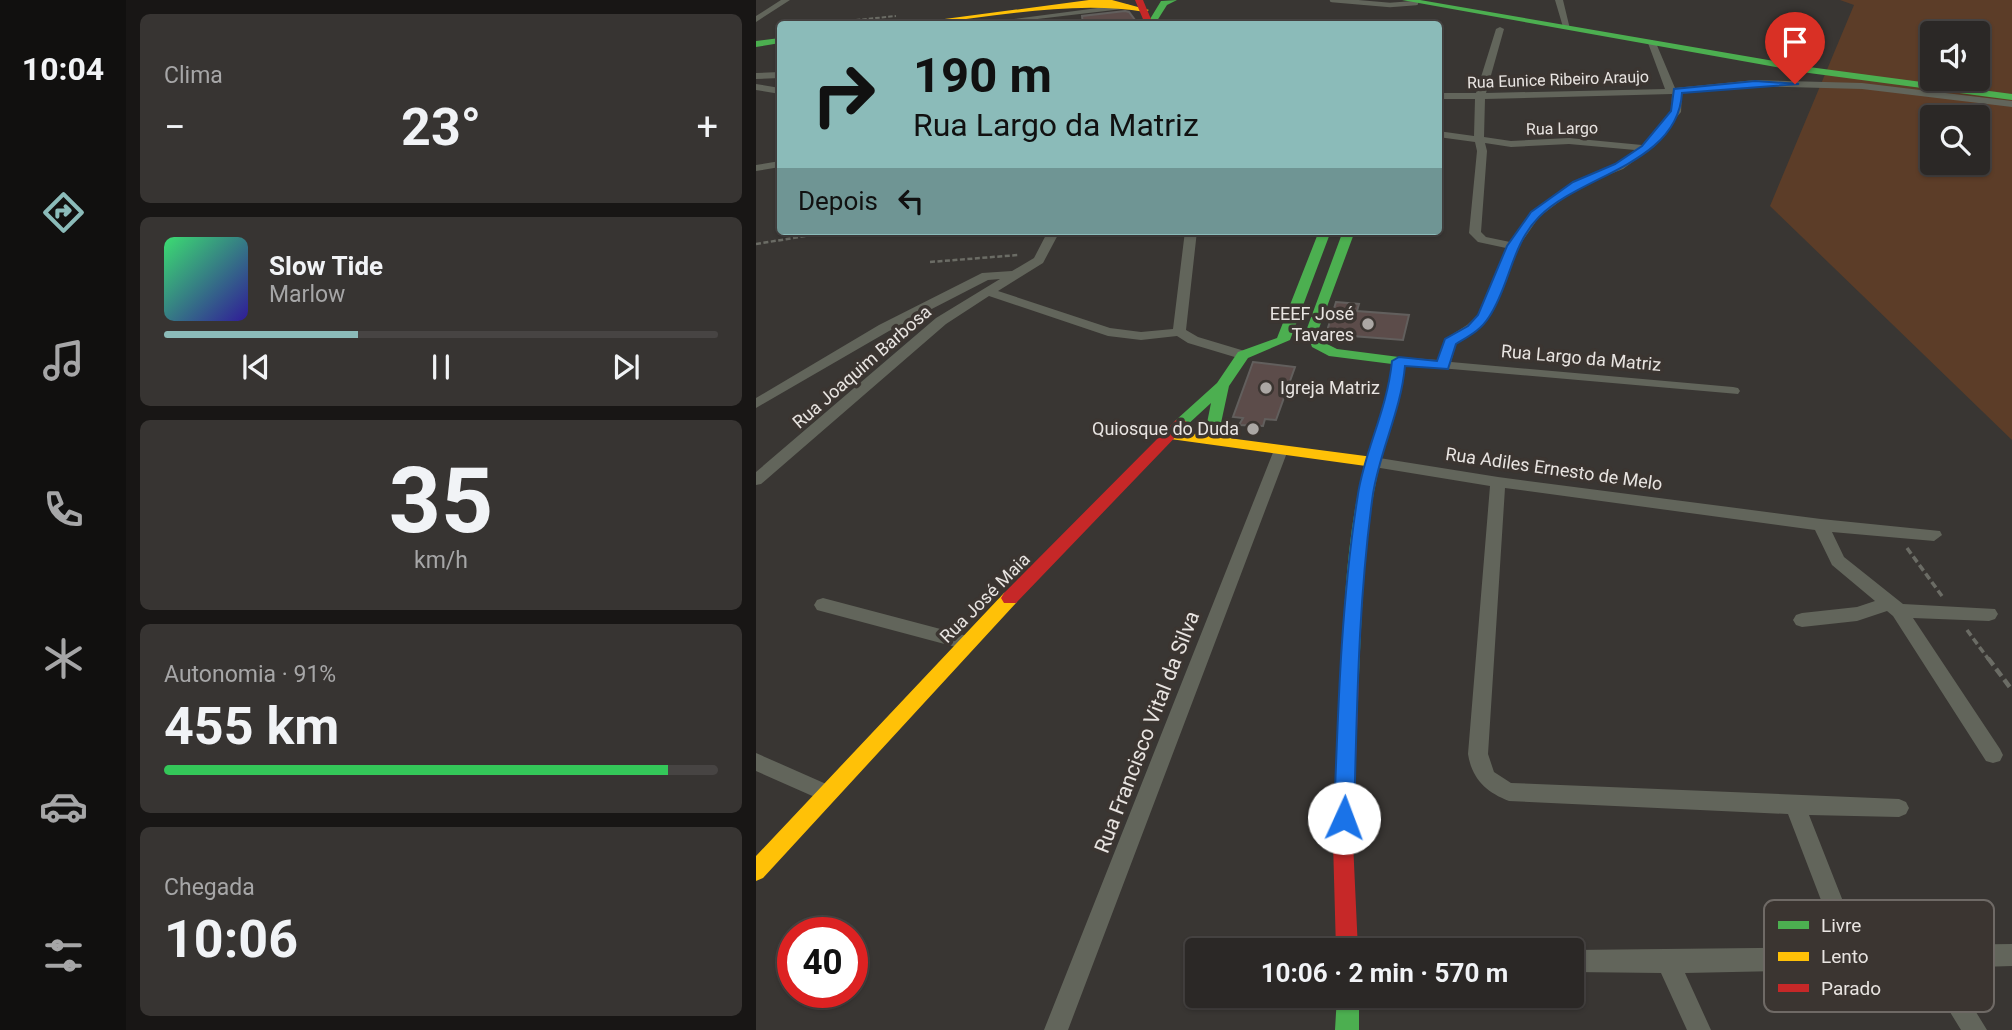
<!DOCTYPE html>
<html lang="pt">
<meta charset="utf-8">
<style>
body{margin:0;font-family:Roboto,sans-serif;background:#373432;color:#f1f3f6;height:100vh;display:flex;flex-direction:column;font-size:26px;white-space:nowrap}
*{box-sizing:border-box;margin:0}
p{font-size:23px;color:#a6a6a7}
.icon{flex:none;width:38px;height:38px;fill:none;stroke:currentColor;stroke-width:2;stroke-linecap:round;stroke-linejoin:round}
.map{position:relative;flex:1;overflow:hidden}
.side{display:flex;flex-direction:column;gap:14px;padding:14px;background:#181615;width:630px}
.side>*{flex:none}
.top-card{position:absolute;left:21px;top:21px;width:665px;height:214px;border-radius:7px;box-shadow:0 2px 5px #0004,0 0 0 2px #474443;background:#8bbbb9;color:#111;overflow:hidden}
.fabs{position:absolute;left:1164px;top:21px;display:grid;gap:14px}
.fabs a{display:grid;place-items:center;width:70px;height:70px;border-radius:7px;background:#2b2826;box-shadow:0 2px 5px #0004,0 0 0 2px #474443;font-size:35px}
.speed{position:absolute;left:21px;top:917px;display:flex;gap:14px;font-size:35px;font-weight:700;text-align:center}
.speed>*{display:grid;place-content:center;width:91px;height:91px;border-radius:50%;background:#2b2826;box-shadow:0 2px 5px #0004,0 0 0 2px #474443;line-height:1}
.speed .limit{border:10px solid #d22;background:#fff;color:#111}
.pin{position:absolute;display:grid;place-items:center;width:60px;height:60px;color:#fff;margin:-72px -30px;border-radius:50% 50% 50% 0;rotate:-45deg;box-shadow:0 0 7px #0007}
.pin .icon{rotate:45deg}
.me{position:absolute;width:77px;margin:-38px;rotate:2deg;stroke-linejoin:round;filter:drop-shadow(0 0 5px #0008)}
.turn{display:flex;align-items:center;gap:24px;height:147px;padding:0 21px;font-size:32px}
.turn .icon{width:91px;height:91px;stroke-width:2.5}
.turn b{display:block;font-size:49px;line-height:60px}
.then{display:flex;align-items:center;height:66px;padding:0 21px;background:#0003;gap:14px;font-size:26px}
.big{font-size:52px;font-weight:700;line-height:1.1}
.side .widget{flex:1;display:flex;flex-direction:column;justify-content:center;gap:10px;min-width:0;padding:0 24px;border-radius:10px;background:#373432}
.side .dial{align-items:center;gap:0}
.dial b{font-size:91px;line-height:1}
.song{display:flex;align-items:center;gap:21px}
.cover{width:84px;height:84px;border-radius:10px;background:linear-gradient(135deg,hsl(140 70% 55%),hsl(250 70% 35%))}
.played{height:7px;border-radius:4px;background:linear-gradient(90deg,#8bbbb9 35%,#474443 35%)}
.keys{display:flex;justify-content:space-around;direction:ltr}
.heat{display:flex;justify-content:space-between;align-items:center;font-size:38px;direction:ltr}
.charge{height:10px;border-radius:5px;background:linear-gradient(90deg,#34c759 91%,#474443 0)}
.trip{position:absolute;left:429px;top:938px;width:399px;height:70px;border-radius:7px;background:#2b2826;box-shadow:0 2px 5px #0004,0 0 0 2px #474443;font-weight:700;line-height:70px;text-align:center}
main{display:flex;flex:1;min-height:0}
.tabs{display:flex;flex-direction:column;width:126px;justify-content:space-around;align-items:center;background:#11100f;color:#a6a6a7}
.tabs .icon{width:49px;height:49px}
.tabs .active{color:#8bbbb9}
.tabs b{font-size:32px;color:#f1f3f6}
.map>svg:first-child{display:block}
.green{fill:#5c3d28;fill-rule:evenodd}
.building{fill:#5c4c4a;stroke:#625f5d;stroke-width:2}
.lines{fill:none;stroke-linecap:round;stroke-linejoin:round}
.path-far3{stroke:#6b6c65;stroke-width:2;stroke-dasharray:4.5 2;stroke-linecap:butt}
.path-far2{stroke:#6b6c65;stroke-width:2.5;stroke-dasharray:5 2.5;stroke-linecap:butt}
.path-far1{stroke:#6b6c65;stroke-width:3.5;stroke-dasharray:7 3.5;stroke-linecap:butt}
.path{stroke:#6b6c65;stroke-width:4.5;stroke-dasharray:9 4.5;stroke-linecap:butt}
.lane{stroke:#62655b;stroke-width:4.5}
.street{fill:#62655b;fill-rule:evenodd}
.fast{fill:#4caf50;fill-rule:evenodd}
.slow{fill:#ffc107;fill-rule:evenodd}
.jam{fill:#c62828;fill-rule:evenodd}
.route{fill:#1a73e8;stroke:#114b97;stroke-width:2}
.poi-dot{fill:#aba7a4;stroke:#3b3531;stroke-width:2.5}
.labels{text-anchor:middle;stroke-width:7;stroke-linejoin:round;paint-order:stroke}
.far-street-label{font-size:16px;fill:#e8e4e1;stroke:#3b3531}
.poi-label{font-size:18px;fill:#e8e4e1;stroke:#3b3531;text-anchor:end}
.street-label{font-size:18px;fill:#e8e4e1;stroke:#3b3531}
.near-street-label{font-size:21px;fill:#e8e4e1;stroke:#3b3531}
.key{fill:#3b3531;stroke:#6f6a66;stroke-width:2}
.key-label{font-size:19px;fill:#e8e4e1}
</style>
<main>
<nav class="tabs">
<b>10:04</b>
<svg class="icon active" aria-label="directions" viewBox="0 0 24 24"><path d="M12 3l9 9-9 9-9-9zM9 14v-3h6M13 9l2 2-2 2"/></svg>
<svg class="icon" aria-label="music" viewBox="0 0 24 24"><path d="M9 18V5l10-2v13"/><circle cx="6" cy="18" r="3"/><circle cx="16" cy="16" r="3"/></svg>
<svg class="icon" aria-label="phone" viewBox="0 0 24 24"><path d="M5 4h4l2 5-3 2q2 4 5 5l2-3 5 2v4C11 20 4 13 5 4z"/></svg>
<svg class="icon" aria-label="climate" viewBox="0 0 24 24"><path d="M12 3v18M4 7l16 10M4 17L20 7"/></svg>
<svg class="icon" aria-label="car" viewBox="0 0 24 24"><path d="M5 17H2v-5l4-1 3-4h7l3 4 3 1v5h-3M9 17h6M6 11h13"/><circle cx="7" cy="17" r="2"/><circle cx="17" cy="17" r="2"/></svg>
<svg class="icon" aria-label="filters" viewBox="0 0 24 24"><path d="M4 7h16M4 17h16"/><circle cx="9" cy="7" r="2"/><circle cx="15" cy="17" r="2"/></svg>
</nav>
<section class="side">
<div class="widget"><p>Clima</p>
<div class="heat"><a>−</a><b class="big">23°</b><a>+</a></div>
</div>
<div class="widget">
<div class="song"><i class="cover"></i><div><b>Slow Tide</b><p>Marlow</p></div></div>
<div class="played"></div>
<div class="keys"><svg class="icon" aria-label="previous" viewBox="0 0 24 24"><path d="M18 5L8 12l10 7zM5 5v14"/></svg><svg class="icon" aria-label="pause" viewBox="0 0 24 24"><path d="M8 5v14M16 5v14"/></svg><svg class="icon" aria-label="next" viewBox="0 0 24 24"><path d="M6 5l10 7-10 7zM19 5v14"/></svg></div>
</div>
<div class="widget dial"><b>35</b><p>km/h</p></div>
<div class="widget"><p>Autonomia · 91%</p><b class="big">455 km</b><div class="charge"></div></div>
<div class="widget"><p>Chegada</p><b class="big">10:06</b></div>
</section>
<div class="map">
<svg width="1256" height="1030" viewBox="0 0 1256 1030">
<rect width="100%" height="100%" fill="#393633"/>
<path class="green" d="M1084 0H1256V440L1014 206 1098 5ZM1176 33H1222V79H1176ZM1176 117H1222V163H1176Z"/>
<path class="building" d="M369 11 373 12 382 24H327L326 16Z
M580 302 603 304 601 311 653 315 647 340 570 334Z
M497 362 539 367 520 420 509 419 507 426 483 425 487 418 477 417Z"/>
<g class="lines">
<path class="path-far3" d="M61 24 140 16"/>
<path class="path-far2" d="M0 244 81 231
M174 262 262 255"/>
<path class="path-far1" d="M1151 548 1186 596
M1211 630 1233 660"/>
<path class="path" d="M1232 658 1256 690"/>
<path class="lane" d="M576 0 634 5 660 3"/>
<path class="street" d="M25 0H34L0 22V16Z
M799 0H807L814 29 807 27Z
M372 4 375 8 239 24H219Z
M744 27 748 29 730 93 909 89 892 43 896 40 900 43 919 88 999 80 1106 83 1256 101V107L1106 89 999 86 926 93 925 112 893 150 867 169 824 186 783 217 763 246 734 316 721 331 700 344 695 362 977 387 982 388 984 391 982 394 638 364V358L643 357 682 360 689 339 711 325 722 315 750 248 722 242 713 233 721 151 719 142 682 137V131L718 136 719 99H682V93H720L740 29ZM916 94 915 112 886 145 813 138 755 141 728 137 729 99ZM729 143 755 147 813 144 879 150 859 165 816 182 775 213 754 242 730 237 725 232 731 151Z
M24 72V78L0 79V73Z
M0 84 24 88V94L0 90Z
M24 161V167L0 171V165Z
M292 231H304L287 263 242 291 354 328 385 332 417 329 429 231H441L430 330 442 337 492 352 494 355 487 359 482 358 432 343 421 336 385 340 352 336 233 296 190 324 5 484 0 485V472L180 318 244 279 232 280 133 331 0 408V398L123 325 226 273 256 271 278 258Z
M525 445 532 450 312 1030H288L518 450Z
M617 457 742 477 1065 519 1184 531 1186 535 1178 541 1076 532 1088 557 1147 604 1239 609 1242 614 1239 619 1233 621 1157 618 1244 749 1247 755 1244 761 1237 763 1230 761 1137 616 1131 611 1101 621 1046 627 1040 625 1037 620 1040 615 1046 613 1101 607 1119 601 1076 565 1059 530 749 488 732 754 738 772 755 783 1143 799 1150 802 1153 808 1150 814 1143 817 1053 815 1105 947 1164 946 1171 943 1177 945 1256 944V966L1193 968 1231 1030H1205L1167 968 929 973 955 1030H931L905 973 816 972V950L1083 947 1032 814 753 801C730 792 716 779 712 754L734 486 612 466 610 462 612 458Z
M67 598 211 636 217 638 220 643 217 648 211 650 61 610 58 605 61 600Z
M0 753 77 787 80 793 77 799 70 802 0 771Z"/>
<path class="fast" d="M421 0 411 5 399 24H391L405 1Z
M646 0H664L1053 67 1256 94V100L1053 73Z
M24 38V43L0 47V41Z
M563 231H575L534 340 492 358 473 386 465 423 478 443 476 446H466L451 423 455 403 430 426H420L418 423 420 420 461 383 482 352 521 338Z
M587 231H599L562 331 567 342 581 349 643 357 650 361C644 406 626 447 618 492 607 552 606 614 603 675L600 680 594 682 588 680 585 675C588 613 590 549 603 488 612 446 630 407 636 364L573 356 556 347 550 331Z
M581 996H603V1030H579Z"/>
<path class="slow" d="M333 0H356L393 10 389 12C321 0 241 16 171 24H151Z
M412 430 617 457 624 462 617 467 407 438 405 435Z
M254 591 260 593 263 598 260 603 7 878 0 881V856L248 593Z"/>
<path class="jam" d="M379 0H387L397 24H389Z
M425 418 432 423 430 426 260 603H248L245 598 248 593 420 420Z
M594 668 600 670 603 675 597 842 602 950H580L577 842 585 675 588 670Z"/>
</g>
<path class="route" d="M999 81 1043 84 926 93C922 164 824 175 783 217 755 245 754 286 733 317 725 330 713 336 700 344L692 369 649 366C645 411 624 450 617 494 602 601 601 711 598 818L595 825 588 828 581 825 578 818C582 710 585 601 602 494 609 449 631 411 636 361L643 357 681 361 689 339 712 326 722 315 751 246 775 212 817 182 859 164 886 146 915 111 918 89Z"/>
<g class="poi-dot">
<circle cx="612" cy="324" r="7"/>
<circle cx="510" cy="388" r="7"/>
<circle cx="497" cy="429" r="7"/>
</g>
<g class="labels">
<g class="far-street-label">
<text transform="translate(802 79) rotate(-2)" y="6">Rua Eunice Ribeiro Araujo</text>
<text transform="translate(806 128) rotate(-1)" y="6">Rua Largo</text>
</g>
<g class="poi-label">
<text x="598" y="320">EEEF José<tspan x="598" dy="21">Tavares</tspan></text>
<text x="524" y="394" text-anchor="start">Igreja Matriz</text>
<text x="483" y="435">Quiosque do Duda</text>
</g>
<g class="street-label">
<text transform="translate(825 358) rotate(5)" y="6">Rua Largo da Matriz</text>
<text transform="translate(106 367) rotate(-41)" y="6">Rua Joaquim Barbosa</text>
<text transform="translate(798 469) rotate(8)" y="6">Rua Adiles Ernesto de Melo</text>
<text transform="translate(229 598) rotate(-45)" y="6">Rua José Maia</text>
</g>
<g class="near-street-label">
<text transform="translate(391 732) rotate(-69)" y="7">Rua Francisco Vital da Silva</text>
</g>
</g>
<rect x="1008" y="900" width="230" height="112" rx="10" class="key"/>
<rect x="1022" y="921" width="31" height="8" fill="#4caf50"/>
<rect x="1022" y="952" width="31" height="9" fill="#ffc107"/>
<rect x="1022" y="984" width="31" height="8" fill="#c62828"/>
<g class="key-label">
<text x="1065" y="932">Livre</text>
<text x="1065" y="963">Lento</text>
<text x="1065" y="995">Parado</text>
</g>
</svg>
<div class="fabs">
<a><svg class="icon" aria-label="sound" viewBox="0 0 24 24"><path d="M4 9h4l5-4v14l-5-4H4zM17 9q2 3 0 6"/></svg></a>
<a><svg class="icon" aria-label="search" viewBox="0 0 24 24"><circle cx="10" cy="10" r="6"/><path d="M15 15l6 6"/></svg></a>
</div>
<div class="speed"><div class="limit">40</div></div>
<div class="pin" style="left:1039px;top:84px;background:#d93025"><svg class="icon" aria-label="arrive" viewBox="0 0 24 24"><path d="M6 21V4h12l-3 4 3 4H6"/></svg></div>
<svg class="me" style="left:588px;top:818px" viewBox="-20 -20 40 40"><circle r="19" fill="#fff"/><path d="M0-13L10 11 0 6-10 11z" fill="#1a73e8"/></svg>
<div class="trip">10:06 · 2 min · 570 m</div>
<div class="top-card">
<div class="turn"><svg class="icon" aria-label="right" viewBox="0 0 24 24"><path d="M7 20v-9h11M14 6l5 5-5 5"/></svg><div><b>190 m</b>Rua Largo da Matriz</div></div>
<div class="then">Depois<svg class="icon" aria-label="left" viewBox="0 0 24 24"><path d="M17 20v-9H6M10 6l-5 5 5 5"/></svg></div>
</div>
</div>
</main>
